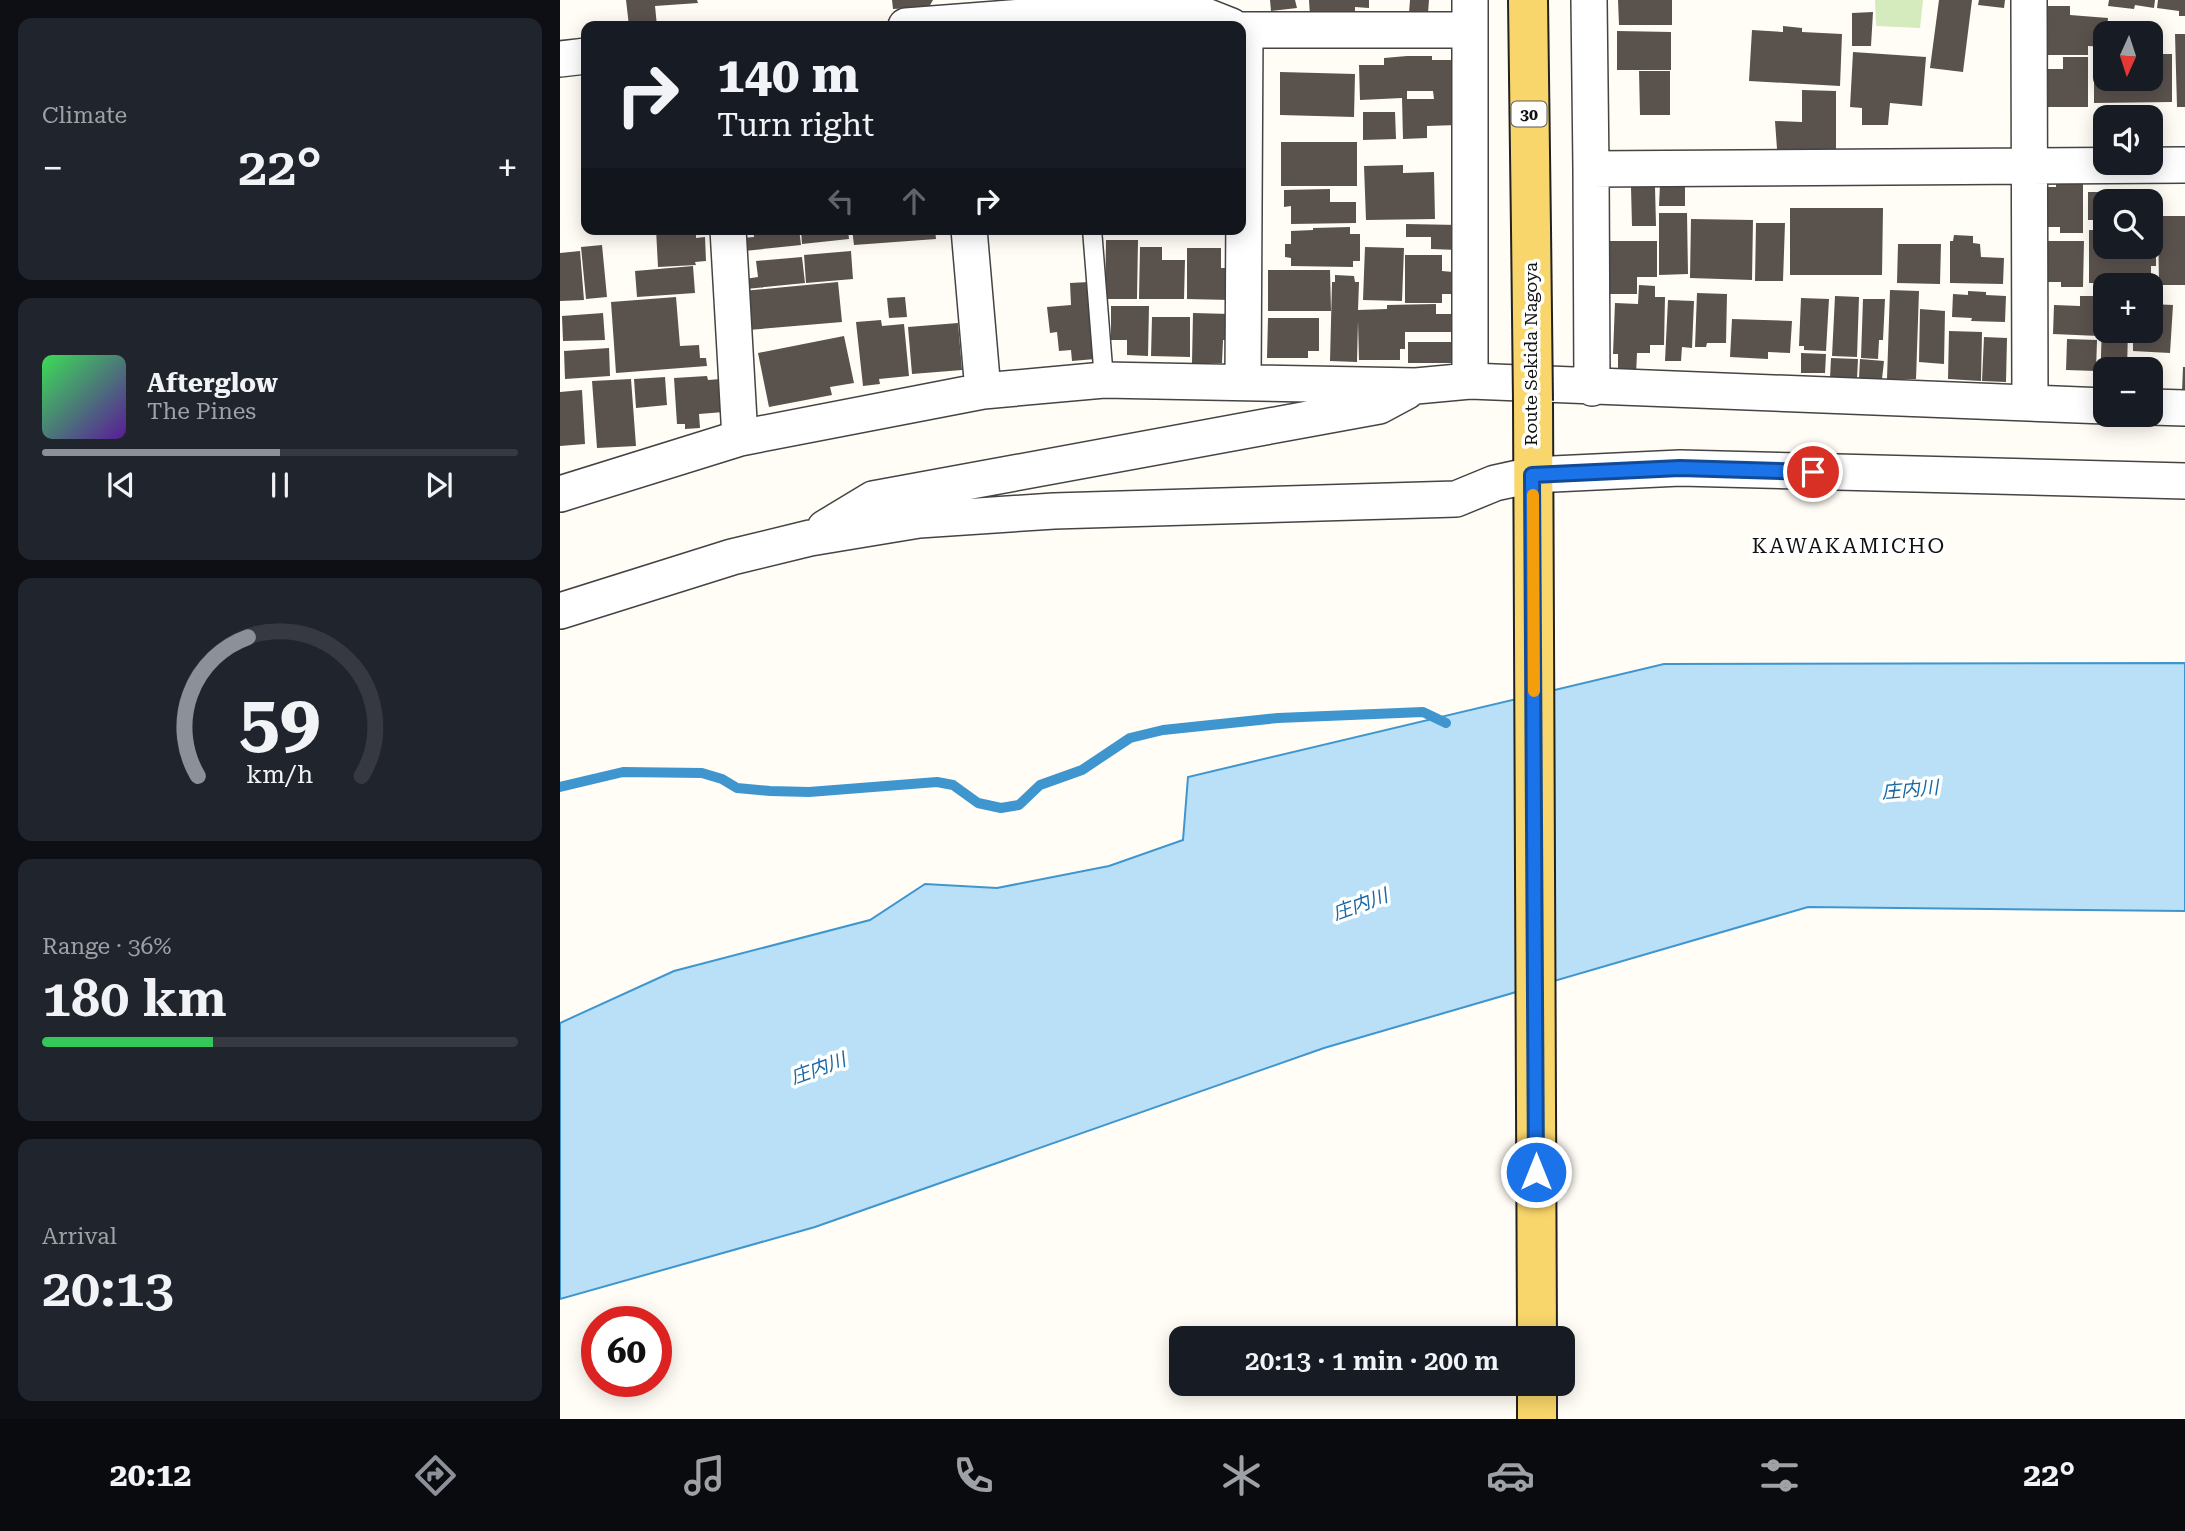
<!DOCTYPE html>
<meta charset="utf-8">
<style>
body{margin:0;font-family:"Roboto Serif","Noto Sans JP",serif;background:#20242c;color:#f1f3f6;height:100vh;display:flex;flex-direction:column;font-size:26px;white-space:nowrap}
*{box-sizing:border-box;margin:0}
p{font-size:23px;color:#9ea1a6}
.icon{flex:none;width:38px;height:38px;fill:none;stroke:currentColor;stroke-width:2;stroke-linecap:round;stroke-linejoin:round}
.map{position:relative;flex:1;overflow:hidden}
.side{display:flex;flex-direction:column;gap:18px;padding:18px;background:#0d0f14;width:560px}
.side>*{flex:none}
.banner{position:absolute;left:21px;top:21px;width:665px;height:214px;border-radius:14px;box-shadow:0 4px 18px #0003;background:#171b24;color:#f1f3f6;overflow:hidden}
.needle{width:46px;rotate:183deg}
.fabs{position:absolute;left:1533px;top:21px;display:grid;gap:14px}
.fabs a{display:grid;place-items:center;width:70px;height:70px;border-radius:14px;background:#171b24;box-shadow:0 4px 18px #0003;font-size:35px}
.speed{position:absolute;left:21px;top:1306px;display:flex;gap:14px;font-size:35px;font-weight:700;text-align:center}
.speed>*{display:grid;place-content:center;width:91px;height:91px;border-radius:50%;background:#171b24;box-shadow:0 4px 18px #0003;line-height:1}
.speed .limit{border:10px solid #d22;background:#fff;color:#111}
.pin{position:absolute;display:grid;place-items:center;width:60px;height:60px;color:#fff;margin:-30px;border:4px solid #fff;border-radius:50%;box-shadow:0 2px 7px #0007}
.me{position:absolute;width:77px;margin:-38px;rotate:0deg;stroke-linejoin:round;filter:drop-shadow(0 0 5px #0008)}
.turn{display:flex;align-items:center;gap:24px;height:147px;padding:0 21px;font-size:32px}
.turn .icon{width:91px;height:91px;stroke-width:2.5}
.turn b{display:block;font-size:49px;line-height:60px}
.lanes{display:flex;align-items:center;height:66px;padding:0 21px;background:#0003;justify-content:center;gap:35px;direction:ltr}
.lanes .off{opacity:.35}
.big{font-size:52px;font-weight:600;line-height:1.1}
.side .widget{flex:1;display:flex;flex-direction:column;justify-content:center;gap:10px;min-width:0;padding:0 24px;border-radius:14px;background:#20242c}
.side .dial{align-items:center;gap:0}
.dial svg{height:182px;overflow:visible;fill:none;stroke:#363941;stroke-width:7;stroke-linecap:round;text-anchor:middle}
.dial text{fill:#f1f3f6;stroke:none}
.song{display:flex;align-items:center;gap:21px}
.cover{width:84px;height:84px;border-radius:10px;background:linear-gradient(135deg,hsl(130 70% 55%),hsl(270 70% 35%))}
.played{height:7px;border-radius:4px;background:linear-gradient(90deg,#8c9099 50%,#363941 50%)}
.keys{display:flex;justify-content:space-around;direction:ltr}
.heat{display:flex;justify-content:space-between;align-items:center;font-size:38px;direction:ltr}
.charge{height:10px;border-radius:5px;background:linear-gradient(90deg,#34c759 36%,#363941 0)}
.trip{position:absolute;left:609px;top:1326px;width:406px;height:70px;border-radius:14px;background:#171b24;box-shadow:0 4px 18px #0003;font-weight:600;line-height:70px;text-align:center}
.tab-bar{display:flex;height:112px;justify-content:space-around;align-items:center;background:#090b0e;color:#9ea1a6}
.tab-bar .icon{width:49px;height:49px}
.tab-bar .current{color:#8c9099}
.tab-bar b{font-size:32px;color:#f1f3f6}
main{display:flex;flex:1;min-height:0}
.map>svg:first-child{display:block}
.green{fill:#d5ebbd}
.water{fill:#b9e0f7;stroke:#3f96cf;stroke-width:2}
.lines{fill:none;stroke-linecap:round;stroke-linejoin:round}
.stream{stroke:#3f96cf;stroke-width:10}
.building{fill:#5a524d;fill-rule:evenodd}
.service-casing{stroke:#444;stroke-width:21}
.minor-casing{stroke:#444;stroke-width:38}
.primary-casing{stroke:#222;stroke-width:42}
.service{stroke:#fff;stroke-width:18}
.minor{stroke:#fff;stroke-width:35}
.primary{stroke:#f9d66b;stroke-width:38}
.primary-bridge-casing{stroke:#222;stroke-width:42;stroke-linecap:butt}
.primary-bridge{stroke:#f9d66b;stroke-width:38}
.route-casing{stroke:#114b97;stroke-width:18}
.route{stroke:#1a73e8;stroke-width:12}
.slow{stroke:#f59e0b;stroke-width:12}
.labels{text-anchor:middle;stroke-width:7;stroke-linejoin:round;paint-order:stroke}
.shield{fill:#fff;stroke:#585858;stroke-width:2}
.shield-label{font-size:16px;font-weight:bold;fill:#111}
.street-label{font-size:18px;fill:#111;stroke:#fff}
.water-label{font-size:19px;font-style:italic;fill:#1768a6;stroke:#fff}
.quarter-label{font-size:21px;letter-spacing:2px;fill:#111;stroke:#fff}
</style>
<main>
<section class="side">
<div class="widget"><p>Climate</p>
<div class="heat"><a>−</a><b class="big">22°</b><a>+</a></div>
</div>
<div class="widget">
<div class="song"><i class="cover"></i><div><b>Afterglow</b><p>The Pines</p></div></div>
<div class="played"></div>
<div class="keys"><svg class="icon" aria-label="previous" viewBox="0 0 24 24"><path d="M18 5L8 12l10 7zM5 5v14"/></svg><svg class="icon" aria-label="pause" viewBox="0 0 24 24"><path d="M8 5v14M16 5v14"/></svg><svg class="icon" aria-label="next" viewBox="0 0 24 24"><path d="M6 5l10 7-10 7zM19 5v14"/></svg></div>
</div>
<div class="widget dial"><svg viewBox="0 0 100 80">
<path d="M14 69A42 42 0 1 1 86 69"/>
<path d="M14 69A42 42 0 0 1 36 8" stroke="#8c9099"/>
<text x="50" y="56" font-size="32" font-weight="700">59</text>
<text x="50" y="72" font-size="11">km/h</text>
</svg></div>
<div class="widget"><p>Range · 36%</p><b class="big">180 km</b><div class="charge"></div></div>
<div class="widget"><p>Arrival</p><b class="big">20:13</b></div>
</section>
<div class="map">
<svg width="1625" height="1419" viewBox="0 0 1625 1419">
<rect width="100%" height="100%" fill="#fffdf5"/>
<path class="green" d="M1315 0H1363L1360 28 1316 26Z"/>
<path class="water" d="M1625 663V911L1248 907 764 1048 255 1227 0 1299V1023L114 971 310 920 365 884 437 888 549 866 623 840 628 777 1104 664Z"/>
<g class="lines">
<path class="stream" d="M0 787 63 772 142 773 162 779 177 788 210 791 249 792 377 782 393 785 418 803 441 808 459 805 480 785 522 770 570 738 603 730 718 718 863 712 886 723"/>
</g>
<path class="building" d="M66 0H137L138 3 95 6 97 26H69Z
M332 0H373L369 7 333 9Z
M710 0H735L737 8 711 11Z
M749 0H809V8L795 7V15L750 16Z
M850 0H869L868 13H849Z
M1058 0H1112V25H1059Z
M1379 0H1412L1403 72 1370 68Z
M1419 0H1445L1444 8 1418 5Z
M1549 0H1595L1594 8 1575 5 1574 9 1548 6Z
M1598 0H1625V16H1619V11L1597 8Z
M1487 6H1510V15L1548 18 1545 47 1528 46V55H1487Z
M1313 12 1311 46H1292V13Z
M1223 26 1242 28V32L1282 34 1280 86 1189 81 1192 30 1223 32Z
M1057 31 1111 32V70H1057Z
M1615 34H1625V107H1617Z
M1293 52 1366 57 1362 106 1330 103 1328 125H1302V108L1290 107Z
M1591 54H1612V102L1534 103V56H1545V79H1591Z
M847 56H872V60H897L898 125 867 126V138L843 139 842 98 800 100 799 65H824V58ZM847 91H873L874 99H847Z
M1503 57H1528V107H1487V69H1503Z
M1079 71H1110V115H1080Z
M720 72 795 74 794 117 720 115Z
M1242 90 1276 91V151L1217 149 1215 121 1242 122Z
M803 112H835L836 139 803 140Z
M721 142H797V186H721Z
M843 165V173L874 172 875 219 806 220 804 166Z
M1523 179V233H1500V227H1487L1488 187H1496V180Z
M1100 184H1125V206H1099Z
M1071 187H1095L1096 226H1072Z
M770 189V202H796V223L731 224V206L724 207V190Z
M1528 192H1543L1542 220H1528Z
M1230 208H1323L1322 275H1230Z
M1099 213H1127L1128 274 1099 275Z
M1598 216H1625V285H1599Z
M1131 219 1193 220 1192 280 1130 278Z
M1591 219H1596V266H1591V284L1529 283V230H1545V247H1591Z
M1196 223H1225L1223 281H1195Z
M846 224 899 225 898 250 871 249V237H846Z
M790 227V234H800V261H793V267L731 266V258L725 257V244H731V231L753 230V228Z
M96 229H136V238L145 237 146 261 135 262 136 265 98 267Z
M193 229H239L241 245 184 251 182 238 194 237Z
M241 229H288L289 239 242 244Z
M292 229H375L376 239 294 245Z
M1394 235 1413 236V243L1420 244 1421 257 1444 258 1443 284 1390 283V241H1393Z
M546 240H578L577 299H545Z
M1049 241H1097V277H1077V294H1049Z
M1487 241H1524L1523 287H1501V282H1486Z
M1338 244H1381L1380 284 1337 283Z
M42 245 47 297 26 299 21 247Z
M580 247H602V260H625L624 299H579Z
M805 247 844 248 842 301 803 300Z
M627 248H661V268H671V300L627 299Z
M20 251 24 300 0 301V253Z
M291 251 293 279 246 283 244 255Z
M845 255H882V271L893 272V294H882V303H845Z
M242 257 245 283 186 289 185 279 198 277 196 261Z
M133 266 135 293 77 297 75 271Z
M708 270H770L771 311H708Z
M775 275 794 276 795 282H799L798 310 827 309V305L876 304V314H898V332H845V349H840V360H799L798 321 797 362 770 361 772 282H775Z
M278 282 282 322 188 330 183 291Z
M529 282 535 359 512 361 511 350 499 351 497 332 490 333 487 307 511 305 510 283Z
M1079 285 1095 286V297H1105L1104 345H1090V353H1077L1076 375 1058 374V354H1053L1055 303 1078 304Z
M1330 290 1359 291 1356 379H1327Z
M1408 291 1426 292V295L1446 296 1445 322 1411 321 1412 318 1392 317 1393 294 1408 295Z
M1137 293 1167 294 1166 343H1147L1146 347H1135Z
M1543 293H1545V331H1568L1567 369H1545V386H1540Z
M1275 296 1299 297 1297 357 1272 356Z
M1520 296H1540L1539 336 1493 334 1494 305 1520 306Z
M116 297 120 346 139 345 140 358H146L147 366 56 373 51 302Z
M345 297 347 317 329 318 327 298Z
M1241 298 1269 299 1266 351 1244 350V346H1239Z
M1303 299H1325L1323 340H1319L1318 359 1301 358Z
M1108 300 1134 301 1132 348 1122 347 1121 361H1105Z
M1591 304 1613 305 1610 353 1573 351V331H1591Z
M551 306H589L588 356 567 355V340H551Z
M1360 309 1385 311 1384 364 1359 362Z
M43 313 45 340 3 341 2 316Z
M633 313 670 314 669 340H663L662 363H632Z
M592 317H630V357L591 356Z
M708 318H759V351H748V358H707Z
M1172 319 1232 321 1230 353 1208 352V359L1170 357Z
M321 320 322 326 344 324 349 376 319 379 320 384 303 386 296 322Z
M398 323 402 370 352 374 348 327Z
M1389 331 1422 332 1421 381 1388 379Z
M284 336 294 383 270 387 272 395 209 407 198 353Z
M1424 337 1447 338 1446 382 1422 381Z
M1507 339 1537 340 1536 371 1506 370Z
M848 342H891V363H848Z
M49 348 50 376 5 379 4 351Z
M1241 353 1266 354 1265 373H1241Z
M1271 358 1298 359 1297 379 1270 378Z
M1300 359 1324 361 1322 379 1299 378Z
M1570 359 1596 360 1595 388 1591 387V369H1570Z
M1623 367H1625V392H1622Z
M147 376 148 380 161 379 164 412 139 414 140 428 125 429V424H117L114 378Z
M105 377 107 405 76 408 74 379Z
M71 379 76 446 37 448 32 381Z
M22 390 25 444 0 446V392Z"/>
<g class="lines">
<defs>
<path id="service" d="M532 229 544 380"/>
<path id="minor" d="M910 0V381
M1029 0 1031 169
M1469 0 1470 403
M346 26 618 5 671 26
M681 30H910
M0 59 26 56
M168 229 180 438
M409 229 423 391
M683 382 685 32
M1032 388 1031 169 1625 165
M1591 407 1625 408
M0 494 180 438 423 391 544 380 856 386 910 381 1545 406
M265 528 313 499 819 406 847 391
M0 611 172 557 250 538 359 520 494 511 896 499 935 483 972 475 1120 468 1625 481"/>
<path id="primary" d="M968 0 971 229
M973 401 977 1339
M977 1384V1419"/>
</defs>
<use href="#service" class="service-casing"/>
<use href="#minor" class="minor-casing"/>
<use href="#primary" class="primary-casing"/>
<use href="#service" class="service"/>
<use href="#minor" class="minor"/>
<use href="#primary" class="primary"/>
<defs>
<path id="primary-bridge" d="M971 229 973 401"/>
</defs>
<use href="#primary-bridge" class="primary-bridge-casing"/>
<use href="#primary-bridge" class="primary-bridge"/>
</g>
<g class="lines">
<defs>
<path id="route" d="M976 1172 972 475 1120 468 1253 472"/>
</defs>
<use href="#route" class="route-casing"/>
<use href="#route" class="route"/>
<path class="slow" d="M973 495 974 691"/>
</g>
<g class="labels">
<rect class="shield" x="951.5" y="101.5" width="35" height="25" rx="5"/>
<g class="shield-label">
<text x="969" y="120">30</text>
</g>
<g class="street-label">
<text transform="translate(971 354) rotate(-90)" y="6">Route Sekida Nagoya</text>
</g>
<g class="water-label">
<text transform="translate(1350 789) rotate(-5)" y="7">庄内川</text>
<text transform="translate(800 904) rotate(-20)" y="7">庄内川</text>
<text transform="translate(258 1068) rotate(-20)" y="7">庄内川</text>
</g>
<g class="quarter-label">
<text x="1289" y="553">KAWAKAMICHO</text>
</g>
</g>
</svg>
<div class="fabs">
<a><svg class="needle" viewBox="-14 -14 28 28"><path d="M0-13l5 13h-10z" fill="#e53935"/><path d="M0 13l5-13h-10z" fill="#9ea1a6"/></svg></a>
<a><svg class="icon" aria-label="sound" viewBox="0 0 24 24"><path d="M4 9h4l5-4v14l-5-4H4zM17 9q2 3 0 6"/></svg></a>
<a><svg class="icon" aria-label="search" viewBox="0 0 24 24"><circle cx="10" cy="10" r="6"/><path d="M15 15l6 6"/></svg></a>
<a>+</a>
<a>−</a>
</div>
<div class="speed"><div class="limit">60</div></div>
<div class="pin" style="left:1253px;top:472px;background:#d93025"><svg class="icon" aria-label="arrive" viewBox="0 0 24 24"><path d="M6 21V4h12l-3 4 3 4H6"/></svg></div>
<svg class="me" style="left:976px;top:1172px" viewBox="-20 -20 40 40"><circle r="17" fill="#1a73e8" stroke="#fff" stroke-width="3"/><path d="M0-11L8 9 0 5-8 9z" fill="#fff"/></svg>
<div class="trip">20:13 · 1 min · 200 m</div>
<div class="banner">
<div class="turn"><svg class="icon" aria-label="right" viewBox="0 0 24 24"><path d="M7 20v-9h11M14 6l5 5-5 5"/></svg><div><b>140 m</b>Turn right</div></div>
<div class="lanes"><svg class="icon off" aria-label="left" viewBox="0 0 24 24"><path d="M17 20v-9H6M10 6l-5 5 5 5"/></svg><svg class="icon off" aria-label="ahead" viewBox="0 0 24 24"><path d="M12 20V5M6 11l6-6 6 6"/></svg><svg class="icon" aria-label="right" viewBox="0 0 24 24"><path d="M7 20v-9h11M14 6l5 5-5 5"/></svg></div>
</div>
</div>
</main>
<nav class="tab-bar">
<b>20:12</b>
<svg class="icon current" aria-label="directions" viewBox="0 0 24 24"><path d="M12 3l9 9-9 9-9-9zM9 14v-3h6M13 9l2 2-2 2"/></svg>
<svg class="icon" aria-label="music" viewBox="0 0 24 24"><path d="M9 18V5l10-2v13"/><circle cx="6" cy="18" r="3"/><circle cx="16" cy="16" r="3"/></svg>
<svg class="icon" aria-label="phone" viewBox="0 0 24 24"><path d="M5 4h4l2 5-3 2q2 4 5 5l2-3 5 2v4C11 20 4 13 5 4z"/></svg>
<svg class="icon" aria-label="climate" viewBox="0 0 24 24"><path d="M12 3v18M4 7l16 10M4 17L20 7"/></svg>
<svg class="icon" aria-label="car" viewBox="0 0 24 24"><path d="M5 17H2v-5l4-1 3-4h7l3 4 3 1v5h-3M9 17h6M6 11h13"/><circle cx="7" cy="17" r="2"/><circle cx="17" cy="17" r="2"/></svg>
<svg class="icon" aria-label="filters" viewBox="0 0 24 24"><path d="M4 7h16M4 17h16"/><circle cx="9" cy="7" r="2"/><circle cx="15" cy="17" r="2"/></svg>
<b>22°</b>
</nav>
